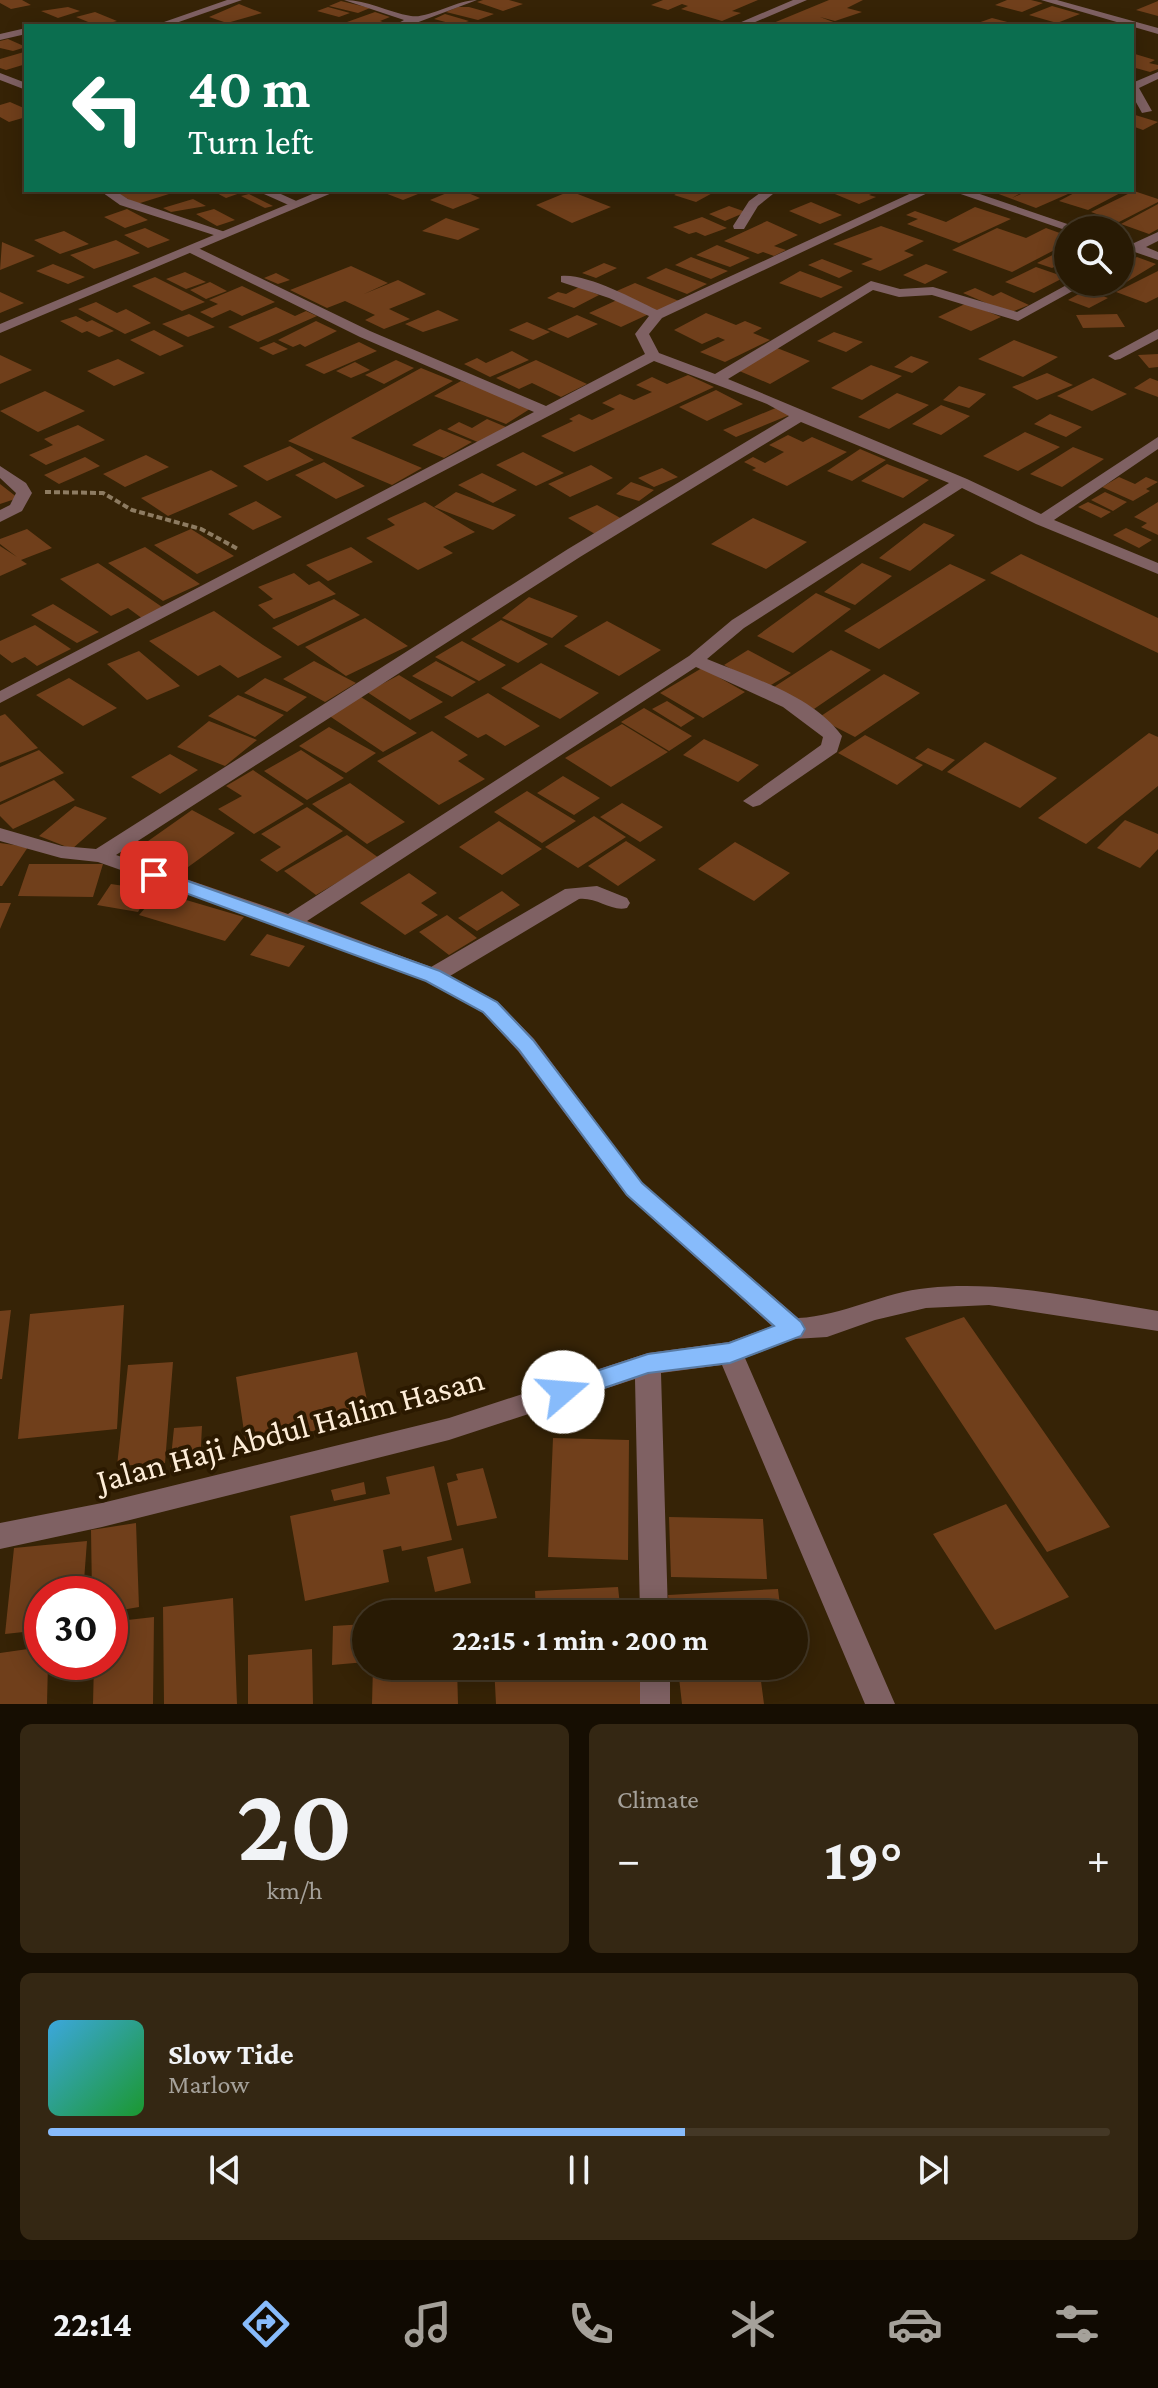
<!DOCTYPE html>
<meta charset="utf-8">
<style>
body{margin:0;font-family:"Crimson Pro",serif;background:#342713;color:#f1f3f6;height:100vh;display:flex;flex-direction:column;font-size:30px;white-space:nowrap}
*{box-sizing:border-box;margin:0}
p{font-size:26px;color:#a5a19a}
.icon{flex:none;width:44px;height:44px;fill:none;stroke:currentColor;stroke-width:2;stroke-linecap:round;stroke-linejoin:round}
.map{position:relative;height:1704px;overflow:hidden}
.details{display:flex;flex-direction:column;gap:20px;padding:20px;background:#160e02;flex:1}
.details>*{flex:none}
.banner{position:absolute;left:24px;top:24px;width:1110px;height:168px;border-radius:0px;box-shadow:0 4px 20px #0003,0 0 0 2px #443826;background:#0b6e4f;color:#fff;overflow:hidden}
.buttons{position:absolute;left:1054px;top:216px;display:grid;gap:16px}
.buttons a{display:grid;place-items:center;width:80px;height:80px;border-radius:50%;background:#281a04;box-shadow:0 4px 20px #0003,0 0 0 2px #443826;font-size:40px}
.speed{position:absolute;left:24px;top:1576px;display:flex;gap:16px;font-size:40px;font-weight:700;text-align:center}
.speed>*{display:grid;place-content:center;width:104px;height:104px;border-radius:50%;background:#281a04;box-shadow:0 4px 20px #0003,0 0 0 2px #443826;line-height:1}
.speed .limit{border:12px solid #d22;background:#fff;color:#111}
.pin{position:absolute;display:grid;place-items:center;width:68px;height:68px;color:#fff;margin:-34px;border-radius:16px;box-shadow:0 4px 12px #0006}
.me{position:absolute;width:88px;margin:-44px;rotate:72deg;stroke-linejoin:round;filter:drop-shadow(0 0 6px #0008)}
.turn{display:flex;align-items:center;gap:28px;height:168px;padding:0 32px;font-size:36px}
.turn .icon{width:104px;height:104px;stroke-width:2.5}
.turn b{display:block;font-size:56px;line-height:68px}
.big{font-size:60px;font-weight:700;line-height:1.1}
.details .widget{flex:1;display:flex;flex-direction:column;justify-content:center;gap:12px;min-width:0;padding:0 28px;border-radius:12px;background:#342713}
.details .dial{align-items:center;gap:0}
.dial b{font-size:104px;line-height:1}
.song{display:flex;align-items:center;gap:24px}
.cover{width:96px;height:96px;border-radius:12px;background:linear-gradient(135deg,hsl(200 70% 55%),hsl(130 70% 35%))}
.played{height:8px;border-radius:4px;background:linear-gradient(90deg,#87bbfb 60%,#443826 60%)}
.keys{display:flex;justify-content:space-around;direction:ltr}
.heat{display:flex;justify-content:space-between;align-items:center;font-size:44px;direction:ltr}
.details .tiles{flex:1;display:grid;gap:20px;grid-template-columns:1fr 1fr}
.widget:last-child{grid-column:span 2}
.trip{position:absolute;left:352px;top:1600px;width:456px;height:80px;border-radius:40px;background:#281a04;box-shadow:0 4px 20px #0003,0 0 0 2px #443826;font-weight:700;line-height:80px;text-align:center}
.tabs{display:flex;height:128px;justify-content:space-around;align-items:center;background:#100a02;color:#a5a19a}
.tabs .icon{width:56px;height:56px}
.tabs .current{color:#87bbfb}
.tabs b{font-size:36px;color:#f1f3f6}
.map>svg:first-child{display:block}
.building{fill:#703f1b}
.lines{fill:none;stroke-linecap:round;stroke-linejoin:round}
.path{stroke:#8d7b61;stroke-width:4;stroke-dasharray:6 3;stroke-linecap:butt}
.minor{fill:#7f6163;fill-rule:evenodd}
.tertiary{fill:#7f6163;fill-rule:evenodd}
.route{fill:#87bbfb;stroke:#587aa3;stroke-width:2}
.labels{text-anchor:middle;stroke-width:8;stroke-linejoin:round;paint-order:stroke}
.near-street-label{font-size:34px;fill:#feedd8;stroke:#2b1900}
</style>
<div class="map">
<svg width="1158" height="1704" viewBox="0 0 1158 1704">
<rect width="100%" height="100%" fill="#362306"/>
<path class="building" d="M0 0H22L31 5 11 9 0 3Z
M483 0H509L523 4 503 11 477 2Z
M663 0H758L732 11 741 13 722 21 681 9 688 6 682 4 668 10 651 5Z
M829 0H863L847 8 862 12 835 21 820 17 844 26H766Z
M1007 0H1031L1043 3 1022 12 995 5Z
M341 1 370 8 358 13 329 6Z
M1158 1V16L1136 10Z
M239 4 262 13 227 23 209 17Z
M1052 6 1080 14 1057 23 1029 15Z
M68 7 80 11 58 18 41 11Z
M328 7 350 13 339 17 317 11Z
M458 7H469L494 14 478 20 446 12Z
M95 12 117 21 98 26 76 17Z
M375 12 390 17 380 21 394 26H359L347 22Z
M445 14 469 21 457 25 434 19Z
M992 18 1015 24H975Z
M8 39 26 47 13 51 0 48V41Z
M24 52 26 64 6 70 0 68V59Z
M1135 54 1155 60 1149 63 1158 65V69L1150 72 1132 67V56Z
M10 102 26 109V117L9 122 0 117V105Z
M1132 114 1158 122 1143 130 1132 126Z
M112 190H162L169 194 137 204Z
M211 190H238L243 192 226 198Z
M377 190H428L403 200Z
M454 190H461L480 198 453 209 430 200Z
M683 190H718L696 202 674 195Z
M835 190H880L869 195 876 197 859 204 830 192Z
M988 190H1026L1012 198 1030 190H1056L1068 194 1036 208Z
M1080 190H1126L1088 210 1059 201Z
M570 191 611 207 572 223 536 205Z
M1134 191 1158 199V202L1119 222 1091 212Z
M249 194 273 206 265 208 241 196Z
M193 199 206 206 171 212 163 208Z
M811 202 842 215 820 224 789 211Z
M1158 204V229L1149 234 1121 224Z
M729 206 746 212 725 221 709 214Z
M975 207 1011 219 959 243 907 224 918 219 906 215 915 211 946 222Z
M127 209 148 220 125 228 104 217Z
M214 209 235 220 217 226 196 214Z
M702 217 727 228 705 236 696 232 689 234 673 227Z
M446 218 480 229 458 240 422 231Z
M767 221 798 235 774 246 786 250 774 256 763 252 758 254 724 241Z
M881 226 924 241 904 251 914 255 880 271 861 264 873 259 833 244Z
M145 228 170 240 148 248 124 235Z
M997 228 1026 238 1046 228 1068 236V243L1012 272 952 250Z
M64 231 89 244 60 254 34 240Z
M116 240 140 253 94 269 70 255Z
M2 242 35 256 0 270Z
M717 245 750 258 730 267 696 255Z
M1068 247V260L1052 268 1037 263Z
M691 257 728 271 711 279 675 265Z
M1137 257 1156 264 1110 292 1084 282H1120V265Z
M822 259 853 271 839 278 808 265Z
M604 263 617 268 596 278 582 273Z
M53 264 85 277 68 284 36 271Z
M926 264 948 272 925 284 903 275Z
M351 266 388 283 364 294 398 280 426 294 389 309 410 319 384 329 365 320 375 315 345 301 327 308 290 290Z
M1036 267 1065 277 1034 293 1005 282Z
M666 268 707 284 687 294 646 278Z
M800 271 843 287 821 298 779 283Z
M1158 271V297L1146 303 1116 292Z
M185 272 206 282 186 289 166 279Z
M276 273 290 280 278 284 264 278Z
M155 277 205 302 182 311 132 286Z
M210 282 227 291 206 299 190 290Z
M635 283 679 301 657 312 612 293Z
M242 286 275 302 242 316 230 310 212 318 200 312 218 304 209 300Z
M579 287 599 295 574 308 547 298 558 292 566 294Z
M975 288 993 296 1001 292 1029 305 1009 313 963 293Z
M1086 290 1108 298 1089 308 1068 300Z
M0 292 24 303 0 313Z
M617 300 649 314 621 327 589 313Z
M96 302 117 313 126 309 151 323 125 334 78 309Z
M967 303 1001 317 971 331 938 317Z
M276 307 295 316 306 311 317 316 258 342 228 327Z
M438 310 459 320 423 332 405 324Z
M706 313 736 325 745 321 762 328 753 333 770 340 725 362 700 352 725 340 718 337 702 344 674 330Z
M189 314 215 327 188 337 162 324Z
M1117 314 1125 327 1083 328 1076 315Z
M577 315 598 324 568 338 547 329Z
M76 316 87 322 92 320 114 331 99 337 87 331 82 333 60 321Z
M316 321 337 331 305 347 300 344 293 347 278 340Z
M527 322 550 332 533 340 509 330Z
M154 330 184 346 160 356 130 340Z
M834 332 863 342 846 352 817 341Z
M1014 340 1058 357 1023 377 978 359Z
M274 342 288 349 273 355 259 348Z
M359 342 377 351 324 374 305 365Z
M777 348 810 361 770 384 737 370Z
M512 351 529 360 490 377 464 364 477 358 486 363Z
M1158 354V367L1149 368 1138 355Z
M0 355 32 370 0 384Z
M911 356 929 362 912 373 894 367Z
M118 359 145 373 114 386 87 371Z
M396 360 414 368 384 384 365 375Z
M536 360 587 384 561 397 532 383 519 389 496 378Z
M355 362 370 370 351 378 336 371Z
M871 365 902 376 862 400 831 388Z
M421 368 453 381 351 438 422 468 392 485 288 441Z
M1047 373 1073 385 1037 400 1012 387Z
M688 375 714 387 574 452 541 436 573 421 569 419 579 414 592 420 615 409 602 403 620 394 634 400 652 392 636 385 652 377 667 384Z
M1093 378 1127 394 1092 411 1057 396Z
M1150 378 1158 381V397L1134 388Z
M461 381 533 407 506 424 434 396Z
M959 386 986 394 969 408 943 400Z
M716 390 743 404 707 421 679 407Z
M45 391 85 411 38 432 0 411Z
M897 393 929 405 889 429 858 417Z
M941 405 970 416 941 435 912 424Z
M778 407 792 414 736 437 723 430Z
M1050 414 1082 427 1066 437 1034 424Z
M487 419 506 427 480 443 447 429 459 422 472 428Z
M78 425 105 440 46 465 29 455 53 445 44 439Z
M440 429 472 442 444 458 412 445Z
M1025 432 1060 447 1018 471 983 456Z
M788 435 803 442 812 437 847 452 787 486 752 470 756 468 744 462 753 457 765 463 784 452 769 445Z
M290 446 314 460 267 481 243 466Z
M1073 447 1104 459 1062 487 1030 474Z
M860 449 886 460 852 481 827 471Z
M523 452 564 473 536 486 496 465Z
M146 455 169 467 125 487 103 474Z
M85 457 100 466 59 484 44 475Z
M324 462 365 486 336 499 295 475Z
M887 464 929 480 903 498 861 481Z
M591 465 613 478 570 497 548 484Z
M662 468 678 477 654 487 638 478Z
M211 470 238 486 168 516 141 498Z
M482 473 517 490 493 503 458 485Z
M1119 477 1135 484 1146 477 1158 482 1146 489 1150 491 1133 501 1102 487Z
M631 482 654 490 639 501 616 494Z
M0 484 18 498 0 504Z
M456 492 516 515 493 530 434 507Z
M1105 492 1127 502 1113 511 1091 500Z
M256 501 282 517 253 530 228 514Z
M425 502 475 532 443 547 453 553 418 570 366 538 395 525 387 519Z
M1088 502 1111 512 1101 518 1078 507Z
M1158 502V535L1141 527 1147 523 1134 517Z
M597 505 624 520 595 534 568 518Z
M753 518 807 542 766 569 711 544Z
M924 523 955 535 910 571 879 558Z
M1126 528 1152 540 1139 548 1113 535Z
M27 529 52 548 21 560 27 564 0 576V546L17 557 0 544V539Z
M191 529 234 556 197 574 154 545Z
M145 547 200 584 163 601 108 563Z
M351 547 373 562 328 581 306 565Z
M1021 554 1158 618V653L990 573Z
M98 563 165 609 143 619 128 608 111 616 60 579Z
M862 563 892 576 855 605 824 592Z
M950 564 986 580 879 649 844 631Z
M294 573 309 585 319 581 336 594 274 619 258 605 273 599 258 587Z
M816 593 851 609 793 653 757 636Z
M529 597 578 616 552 638 502 618Z
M334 599 360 615 298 646 272 628Z
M53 604 99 632 77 643 31 615Z
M214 611 263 645 282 657 238 678 220 665 198 676 149 641Z
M365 618 408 646 346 676 305 647Z
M501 620 548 644 518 663 471 639Z
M607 621 661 650 619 676 564 646Z
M35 625 71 649 37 666 25 657 12 663 0 654V641Z
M462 641 506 665 479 681 435 657Z
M748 650 791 673 766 688 724 665Z
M831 650 871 670 814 709 774 687Z
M139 651 180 686 147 700 107 664Z
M314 661 356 683 325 702 283 679Z
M436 661 476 682 452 697 412 676Z
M541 663 599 693 560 719 501 688Z
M702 668 745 692 703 718 660 693Z
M884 674 920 693 855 737 818 718Z
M399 675 443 702 410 720 367 692Z
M69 678 117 708 83 726 36 695Z
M265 678 307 697 287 712 244 693Z
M488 693 540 726 505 746 486 734 478 738 444 717Z
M238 695 284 715 255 737 208 716Z
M361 697 417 733 383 752 328 715Z
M667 701 695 718 681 727 652 709Z
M644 708 692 736 669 751 621 722Z
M5 714 38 748 0 763V716Z
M209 721 257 740 225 766 177 747Z
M622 724 668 752 611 787 565 758Z
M329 727 376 753 346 773 299 746Z
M432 731 468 755 458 761 485 779 439 805 377 761Z
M1149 733 1158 737V786L1086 844 1038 818Z
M865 735 923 765 897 785 838 753Z
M704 739 759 765 738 782 683 755Z
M985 742 1057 778 1020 808 947 772Z
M928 748 955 760 942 771 915 758Z
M39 750 64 773 0 802V767Z
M301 750 344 778 307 800 264 771Z
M170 754 198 770 160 794 131 777Z
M253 770 304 804 254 834 218 809 242 796 226 786Z
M563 776 600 798 574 815 537 793Z
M54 780 75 800 13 829 0 816V805Z
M350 783 405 822 367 844 312 804Z
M527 791 576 821 542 843 494 812Z
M622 803 663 827 640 842 600 817Z
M75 806 107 818 72 849 39 836Z
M307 807 343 831 277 872 260 860 281 847 261 834Z
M192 810 235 833 184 870 141 846Z
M594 816 626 837 578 868 545 847Z
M1125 820 1158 834V849L1140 868 1097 848Z
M499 821 542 849 502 875 459 847Z
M347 835 379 858 316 895 284 871Z
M626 841 656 860 618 886 588 866Z
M735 842 790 873 754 901 698 869Z
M0 843 28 847 2 886H0Z
M29 864H103L93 897 18 896Z
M409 873 437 893 421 903 438 915 405 935 360 903Z
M111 884 151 890 138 912 97 905Z
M502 891 520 905 477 931 458 918Z
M159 892 244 917 225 941 139 915Z
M0 903H11L0 929Z
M447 915 477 938 449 955 419 932Z
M267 934 305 946 289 967 250 955Z
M124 1305 117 1429 18 1439 30 1314Z
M11 1310 2 1379H0V1311Z
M964 1317 1110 1527 1047 1552 905 1338Z
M357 1352 371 1419 246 1445 236 1377Z
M173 1362 165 1463 117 1466 128 1365Z
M202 1426 200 1465 170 1467 174 1428Z
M553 1438 629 1440 628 1560 548 1557Z
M434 1466 452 1540 402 1551 401 1546 383 1550 389 1582 305 1601 290 1516 390 1494 386 1477Z
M483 1468 497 1518 457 1526 447 1483 458 1480 456 1474Z
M364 1482 366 1494 334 1501 331 1490Z
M1006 1504 1069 1597 995 1630 933 1534Z
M669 1517 763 1519 767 1579 671 1577Z
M136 1523 139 1607 110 1612V1594H92L91 1530Z
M87 1541 83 1594H42V1630L5 1634 14 1548Z
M463 1548 471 1583 435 1592 427 1557Z
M618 1587 621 1614H536L535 1591Z
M778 1589 781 1614H670L668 1595Z
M233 1598 237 1704H164L163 1607Z
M154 1617 153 1704H93L94 1662H110V1622Z
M366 1624V1662L332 1665 333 1626Z
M42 1647V1662H48L47 1704H0V1653Z
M312 1649 313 1704H248V1655Z
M373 1666H457L458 1704H372Z
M494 1666H640L645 1704H496Z
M759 1666 764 1704H682L678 1669Z"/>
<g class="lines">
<path class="path" d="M45 492 103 493 132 510 201 529 238 549"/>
<path class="minor" d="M227 0H242L173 24 164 22Z
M344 0C368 0 387 12 411 16 428 19 456 0 477 0L408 26H393L404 20Z
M1041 0H1057L1158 28V34Z
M26 28V34L0 40V34Z
M1158 72V79L1139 88 1152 111 1142 113 1132 95V83Z
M0 73 26 83V90L0 80Z
M99 190H114L128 199 231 234 220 237 120 205Z
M255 190H272L303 204 293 207Z
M555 190H568L562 194Z
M764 190H778L758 206 744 229H734L733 226 749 201Z
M918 190H934L662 318 649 334 659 353 715 374 871 281 900 289 933 287 1017 312 1072 282H1089L1018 321 932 295 899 297 873 290 728 379 967 479 1041 514 1158 437V449L1054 520 1158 563V574L1036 524 962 488 744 628 707 659C752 678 812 695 842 736L837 752 760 805 753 807 743 801 821 745 823 737 783 707 696 667 307 921 431 967 565 889 597 886 627 898 630 903 627 908C611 912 597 897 579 899L450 976 498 1002 534 1039 642 1183 798 1318C843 1316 883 1292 928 1288 1005 1280 1082 1299 1158 1311V1331L989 1305 926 1308 875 1320 827 1337 794 1339 745 1358 895 1704H865L722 1365 661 1373 668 1614H640L635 1379 449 1440 102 1527 0 1549V1523L102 1503 449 1418 648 1353 729 1342 772 1326 626 1195 518 1051 482 1012 425 981 283 927 98 862 61 858 0 841V828L62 846 96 849 568 549 789 416 767 404 654 361 0 703V691L534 412 360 337 182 249 194 246 370 331 546 406 645 354 635 334 649 316 609 298 561 282V276C586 273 634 299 657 310ZM801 422 949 483 732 620 689 656 288 914 116 855 580 557Z
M949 190H968L1085 230 1068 231Z
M1158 232V241L1146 247 1158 252V260L1120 247V239L1134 243Z
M1158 329V339L1120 359 1115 360 1108 356Z
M0 466 26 483 32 493 22 511 0 522V510L10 505 16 493 0 478Z
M640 1666H670V1704H640Z"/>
<path class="tertiary" d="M793 0H807L746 26H732Z
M322 190H339L0 333V324Z"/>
</g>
<path class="route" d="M154 869 440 971 497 1002 533 1040 642 1183 801 1322 805 1329 801 1336 730 1363 648 1373 563 1402 555 1399 551 1392 555 1384 563 1382 648 1354 729 1343 774 1326 627 1195 519 1050 483 1012 426 981 147 879 145 875 147 871Z"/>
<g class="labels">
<g class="near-street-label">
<text transform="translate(290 1429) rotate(-15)" y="12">Jalan Haji Abdul Halim Hasan</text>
</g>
</g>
</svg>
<div class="buttons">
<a><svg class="icon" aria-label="search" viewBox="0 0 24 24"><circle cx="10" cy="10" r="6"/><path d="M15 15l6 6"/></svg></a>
</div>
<div class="speed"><div class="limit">30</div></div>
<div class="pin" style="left:154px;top:875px;background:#d93025"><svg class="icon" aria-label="arrive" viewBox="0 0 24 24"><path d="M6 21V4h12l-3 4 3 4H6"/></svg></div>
<svg class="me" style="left:563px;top:1392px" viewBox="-20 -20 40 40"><circle r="19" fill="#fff"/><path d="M0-13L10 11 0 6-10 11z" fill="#87bbfb"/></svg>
<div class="trip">22:15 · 1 min · 200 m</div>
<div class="banner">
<div class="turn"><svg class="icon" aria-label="left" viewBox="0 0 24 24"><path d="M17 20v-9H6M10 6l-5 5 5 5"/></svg><div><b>40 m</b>Turn left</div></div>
</div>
</div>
<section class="details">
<div class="tiles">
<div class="widget dial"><b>20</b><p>km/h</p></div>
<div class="widget"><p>Climate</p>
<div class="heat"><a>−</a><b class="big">19°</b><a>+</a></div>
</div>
<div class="widget">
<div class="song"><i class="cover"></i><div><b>Slow Tide</b><p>Marlow</p></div></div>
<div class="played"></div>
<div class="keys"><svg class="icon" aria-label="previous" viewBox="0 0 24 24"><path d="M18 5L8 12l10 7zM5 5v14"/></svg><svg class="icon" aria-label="pause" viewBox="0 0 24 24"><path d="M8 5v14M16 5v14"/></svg><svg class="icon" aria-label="next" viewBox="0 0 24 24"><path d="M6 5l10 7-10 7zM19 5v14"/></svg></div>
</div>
</div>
</section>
<nav class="tabs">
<b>22:14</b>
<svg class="icon current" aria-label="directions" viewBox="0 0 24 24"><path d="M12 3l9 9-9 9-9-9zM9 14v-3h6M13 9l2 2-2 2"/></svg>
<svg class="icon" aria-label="music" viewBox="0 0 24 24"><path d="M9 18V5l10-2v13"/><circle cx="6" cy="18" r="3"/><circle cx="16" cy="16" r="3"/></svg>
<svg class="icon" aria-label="phone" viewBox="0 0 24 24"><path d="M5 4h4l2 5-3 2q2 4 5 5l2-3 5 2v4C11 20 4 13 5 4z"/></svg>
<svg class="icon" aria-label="climate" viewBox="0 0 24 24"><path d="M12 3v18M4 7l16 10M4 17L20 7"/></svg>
<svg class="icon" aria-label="car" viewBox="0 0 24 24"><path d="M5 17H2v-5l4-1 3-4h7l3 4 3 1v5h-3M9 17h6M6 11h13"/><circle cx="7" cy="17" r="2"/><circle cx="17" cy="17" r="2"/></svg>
<svg class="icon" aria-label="filters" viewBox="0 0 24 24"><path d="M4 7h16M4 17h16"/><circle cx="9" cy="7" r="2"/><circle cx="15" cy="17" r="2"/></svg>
</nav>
